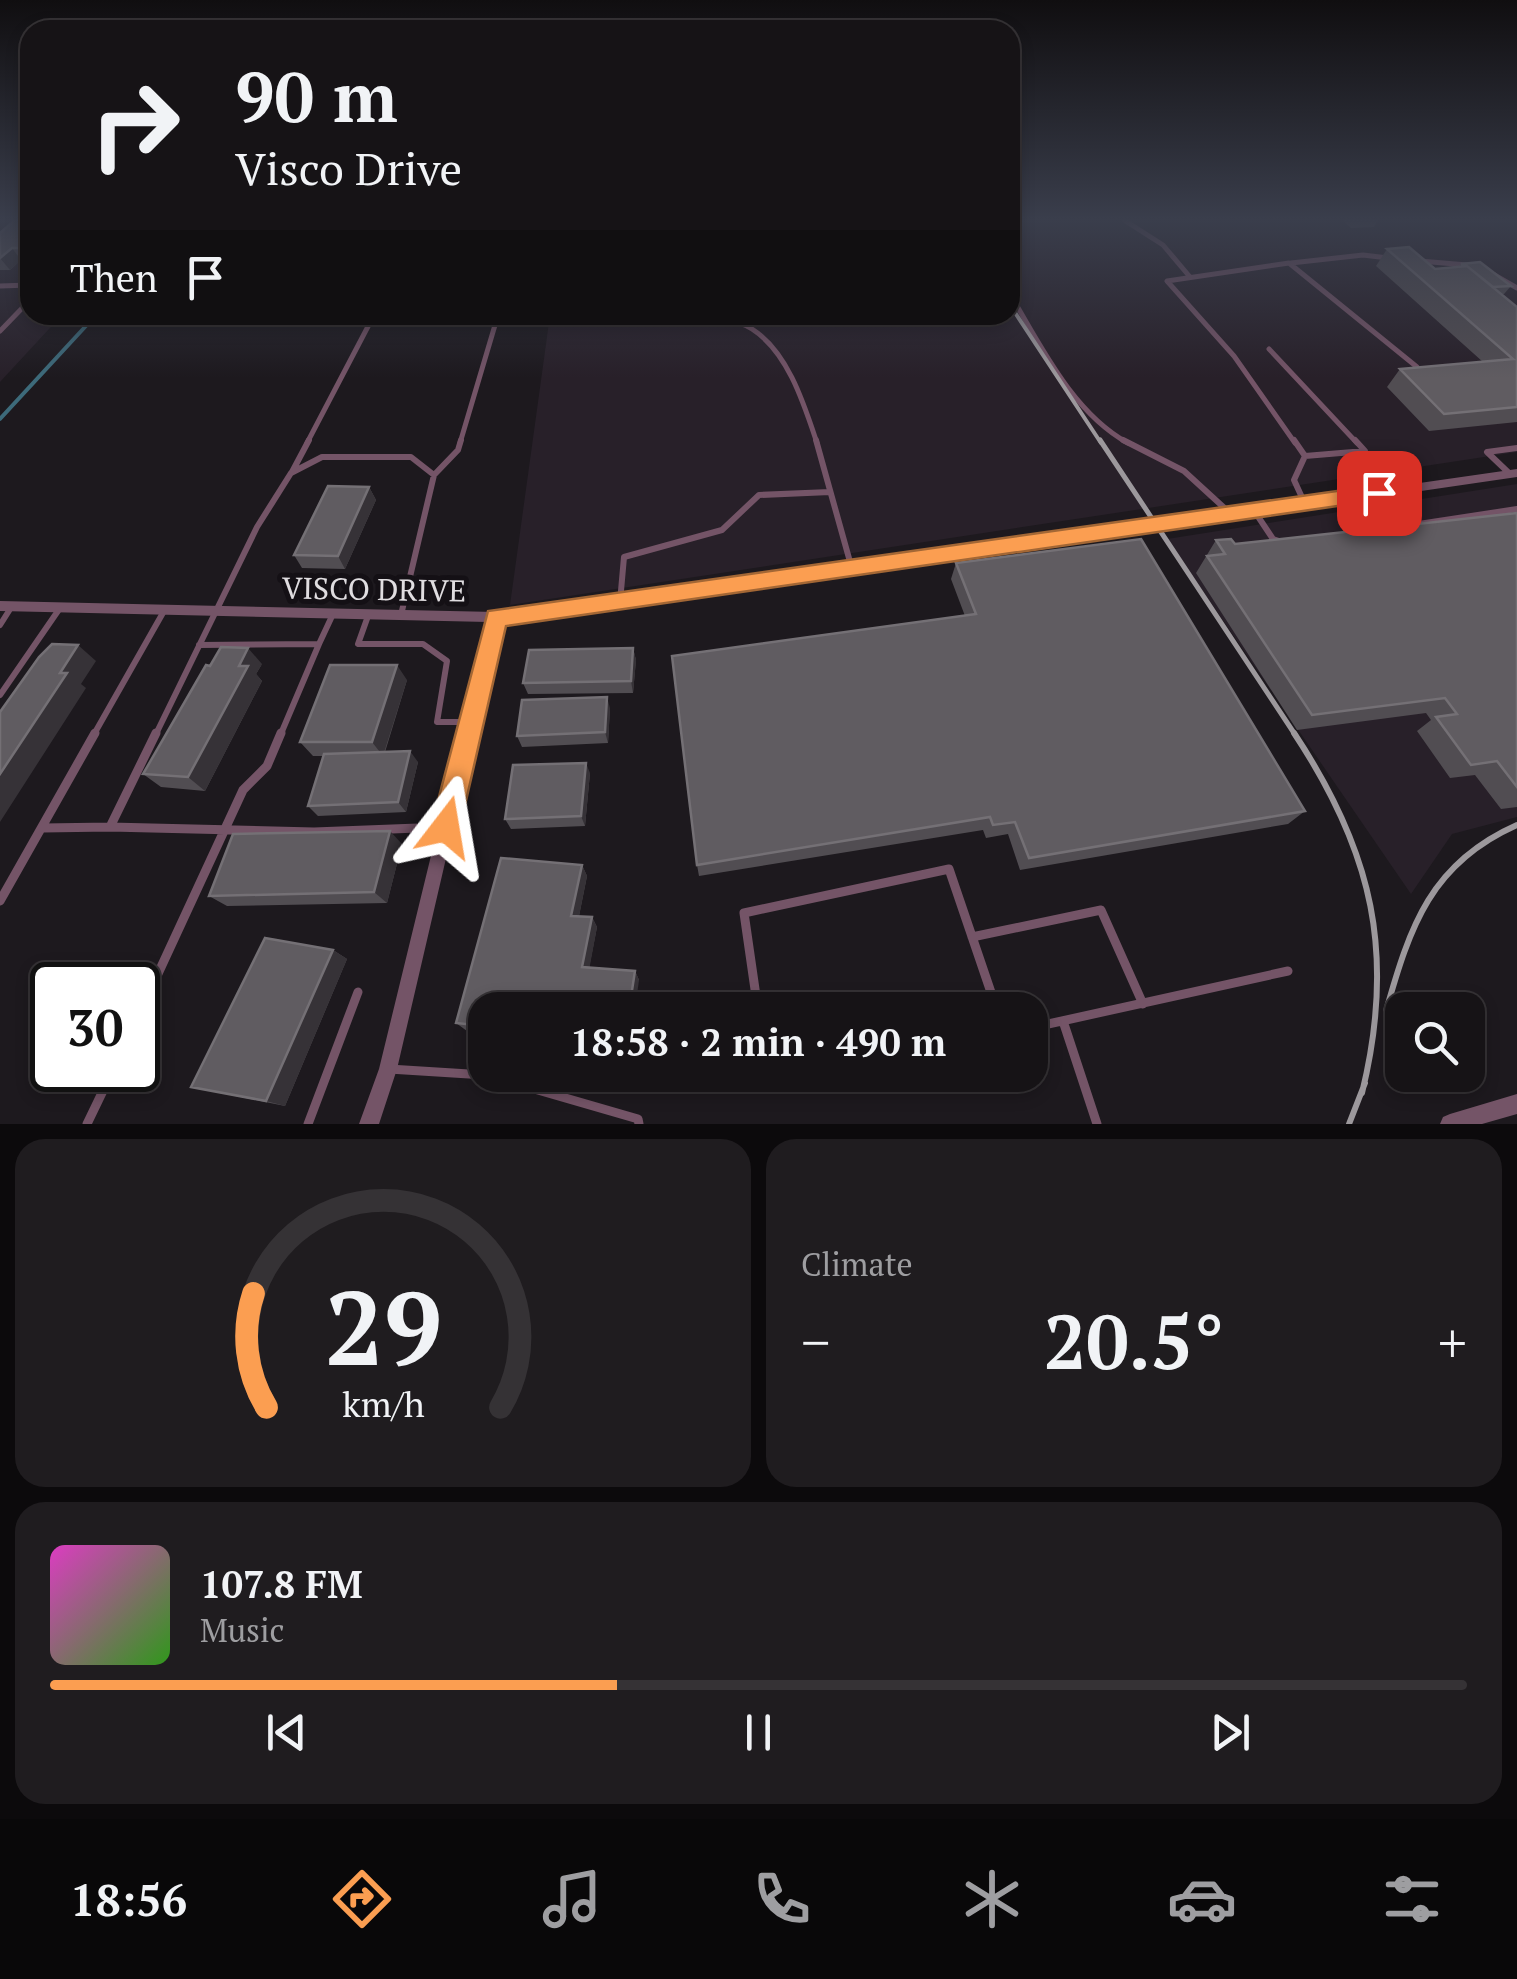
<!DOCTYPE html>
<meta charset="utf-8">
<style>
body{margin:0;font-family:"PT Serif",serif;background:#1f1c1f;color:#f1f3f6;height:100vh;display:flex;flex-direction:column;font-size:38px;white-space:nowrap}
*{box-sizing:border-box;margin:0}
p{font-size:32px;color:#9e9ea1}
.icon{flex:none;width:55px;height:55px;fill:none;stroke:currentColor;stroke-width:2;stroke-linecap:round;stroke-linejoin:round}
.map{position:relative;height:1124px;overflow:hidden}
.sheet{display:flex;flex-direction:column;gap:15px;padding:15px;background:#0c0a0c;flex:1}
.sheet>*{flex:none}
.hud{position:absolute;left:20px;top:20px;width:1000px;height:305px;border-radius:30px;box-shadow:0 5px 15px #0003,0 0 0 2px #353235;background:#161316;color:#f1f3f6;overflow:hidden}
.fabs{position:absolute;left:1385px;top:992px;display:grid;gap:20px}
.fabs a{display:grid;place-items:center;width:100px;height:100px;border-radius:20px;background:#161316;box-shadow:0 5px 15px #0003,0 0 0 2px #353235;font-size:50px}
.speed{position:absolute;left:30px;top:962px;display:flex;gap:20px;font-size:50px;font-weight:700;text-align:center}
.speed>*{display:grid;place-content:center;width:130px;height:130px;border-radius:50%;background:#161316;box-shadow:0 5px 15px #0003,0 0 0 2px #353235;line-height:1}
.speed .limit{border:5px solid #111;border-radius:15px;background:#fff;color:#111}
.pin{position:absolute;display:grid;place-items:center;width:85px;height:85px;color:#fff;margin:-42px;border-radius:20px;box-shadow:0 5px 15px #0006}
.me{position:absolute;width:110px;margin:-55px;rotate:14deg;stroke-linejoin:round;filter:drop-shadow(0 0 8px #0008)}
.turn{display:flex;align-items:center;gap:35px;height:210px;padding:0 50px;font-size:45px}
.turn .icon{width:130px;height:130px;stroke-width:2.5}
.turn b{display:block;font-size:70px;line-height:85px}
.then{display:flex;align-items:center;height:95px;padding:0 50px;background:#0003;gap:20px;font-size:38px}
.big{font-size:75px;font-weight:800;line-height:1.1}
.sheet .tile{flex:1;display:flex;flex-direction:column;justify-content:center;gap:15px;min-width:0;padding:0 35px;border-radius:30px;background:#1f1c1f}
.sheet .dial{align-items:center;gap:0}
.dial svg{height:260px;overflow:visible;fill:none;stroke:#353235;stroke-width:7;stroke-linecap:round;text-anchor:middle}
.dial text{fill:#f1f3f6;stroke:none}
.song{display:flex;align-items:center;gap:30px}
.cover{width:120px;height:120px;border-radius:15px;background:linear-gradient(135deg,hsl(310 70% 55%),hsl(110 70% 35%))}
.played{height:10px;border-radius:5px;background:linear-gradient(90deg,#fb9e51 40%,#353235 40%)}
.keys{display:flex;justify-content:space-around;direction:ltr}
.heat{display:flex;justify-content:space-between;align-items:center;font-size:55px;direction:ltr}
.sheet .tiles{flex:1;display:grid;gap:15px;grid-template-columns:1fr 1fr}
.tile:last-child{grid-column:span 2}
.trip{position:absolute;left:468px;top:992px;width:580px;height:100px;border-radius:30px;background:#161316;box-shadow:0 5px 15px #0003,0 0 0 2px #353235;font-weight:800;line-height:100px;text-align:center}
.tabs{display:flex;height:160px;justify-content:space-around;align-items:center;background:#090809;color:#9e9ea1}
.tabs .icon{width:70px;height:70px}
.tabs .on{color:#fb9e51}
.tabs b{font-size:45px;color:#f1f3f6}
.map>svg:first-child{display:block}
.built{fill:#282029}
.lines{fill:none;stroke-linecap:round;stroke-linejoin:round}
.stream{stroke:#3d6a7a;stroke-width:4}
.service-far2{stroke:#745467;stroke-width:5}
.service-far1{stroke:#745467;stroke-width:6}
.service{stroke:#745467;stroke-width:9}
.minor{fill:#745467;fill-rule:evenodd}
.rail-far2{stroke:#9c989c;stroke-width:4}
.rail-far1{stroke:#9c989c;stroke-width:5}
.rail{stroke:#9c989c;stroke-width:6}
.wall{fill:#514d52}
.shaded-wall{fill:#363237}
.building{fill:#605c61;stroke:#747075;stroke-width:2.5}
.route{fill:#fb9e51;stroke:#a36735;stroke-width:2.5}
.labels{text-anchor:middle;stroke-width:10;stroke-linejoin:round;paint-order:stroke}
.street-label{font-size:30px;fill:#e0dde0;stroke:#141015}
</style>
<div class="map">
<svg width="1517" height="1124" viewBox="0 0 1517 1124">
<rect width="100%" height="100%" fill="#1d191e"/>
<path class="built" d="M0 220H30V315H62L0 382Z
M1010 220H1517V452L510 605 550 315H1010Z
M1517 484V817L1452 834 1411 894 1167 539Z"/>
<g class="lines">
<path class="stream" d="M0 419 96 315"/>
<path class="service-far2" d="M1124 220 1163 245 1190 277
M1420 261 1467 265
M1291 263 1363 255 1388 258
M1484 269 1517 288
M0 286 30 285
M1010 294C1041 346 1073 413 1128 443
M691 315C710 318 735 318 752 329 788 352 804 404 817 443
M0 331 30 300
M1269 349 1357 443
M307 443 374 315
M460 443 498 315
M1295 443 1234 356 1167 281 1289 263 1417 367"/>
<path class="service-far1" d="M816 440 852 569
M1123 440 1184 471 1231 514
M1294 440 1305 456
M1305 456 1365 451 1355 440
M1305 456 1294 480 1305 504
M292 472 309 440
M1510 474 1487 452 1517 448
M434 475 458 450 461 440
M1346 497 1378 530 1373 531
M1255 512 1273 539 1282 542
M1399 527 1517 509
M620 602 624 557 722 530 759 495 830 492
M368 616 358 644H423L447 661 437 722H468
M0 625 12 606
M199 645 319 644 333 614
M0 695 60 608
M93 736 164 611
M155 736 257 527 291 473 322 457H411L434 475 401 615
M280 736 319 644"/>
<path class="service" d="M156 733 110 827 314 832 444 827
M43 828 110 827
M0 901 95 733
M972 937 1101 910 1143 1004
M758 1010 744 913 949 869 997 1010
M138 1017 243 790 267 766 281 733
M1063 1021 1097 1124
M1030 1028 1288 971
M389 1069 485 1075
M486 1075 638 1119 639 1124
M767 1075 768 1083 808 1075
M87 1124 113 1070
M308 1124 358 992"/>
<path class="minor" d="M1517 469V477L641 605 501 622 397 1069 379 1124H359L379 1069 488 622 0 611V601L496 612 641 595Z
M1517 1094V1114L1482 1124H1440L1443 1117 1450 1114Z"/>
<path class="rail-far2" d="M1010 305 1101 443"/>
<path class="rail-far1" d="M1100 440 1296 736"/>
<path class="rail" d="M1294 733C1373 852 1396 955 1362 1093
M1386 1011C1410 926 1431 863 1517 825
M1349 1124 1365 1083"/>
</g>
<path class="wall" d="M30 220V260H21L10 270H0V233Z
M1342 220H1378L1374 227 1351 228Z
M1387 249 1435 269 1459 267 1461 264 1511 286 1504 294H1501L1517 307V422L1429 431 1387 387 1400 369 1483 362 1376 266Z
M369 487 376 500 345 569 302 568 294 555Z
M1517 513V807L1501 809 1475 775 1450 778 1417 731 1431 720 1426 713 1297 730 1196 573 1216 540 1235 544Z
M956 563 1305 811 1288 824 1020 870 1008 834 986 838 983 830 699 876 697 865 965 616 951 579Z
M633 648 636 660 633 693 528 694 523 683Z
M262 664 256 674 262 681 205 791 161 787 143 774Z
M407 680 385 752 418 762 406 812 318 816 308 806 323 756H313L300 742Z
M610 708 608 743 522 747 517 736Z
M590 773 585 826 511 829 505 819Z
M402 844 387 903 227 906 209 896Z
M582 865 587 876 579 916 592 917 597 927 589 968 635 971 639 980 485 1010V1032L467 1031 456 1023Z
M333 950 347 959 285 1106 191 1087Z"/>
<path class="shaded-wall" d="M30 240V260L20 248Z
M12 248 21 260 10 270 0 258Z
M369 487 376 500 345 569 338 556Z
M78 645 96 661 81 684 86 688 0 822V774L60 673Z
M248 648 262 664 256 674 262 681 205 791 188 777 239 666Z
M633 648 636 660 633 693 631 681Z
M397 665 407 680 383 756 372 742Z
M607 697 610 708 608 743 605 732Z
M410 751 418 762 406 812 398 802Z
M586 763 590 773 585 826 581 816Z
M390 831 402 844 387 903 374 892Z
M582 865 587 876 577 926 571 916Z
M592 917 597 927 588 976 582 967Z
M333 950 347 959 285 1106 266 1101Z
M635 971 639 980 635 1010H629Z"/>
<path class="building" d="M15 220H30V240L20 248H12L0 258V233Z
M1409 247 1435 269 1467 266 1517 307V407L1444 414 1400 369 1513 359 1387 249Z
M1480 262 1511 286 1493 287 1467 266 1461 264Z
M328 486 369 487 338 556 294 555Z
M1517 513V787L1497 761 1471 765 1436 717 1457 714 1445 698 1312 715 1207 556 1225 554 1216 540 1231 539 1235 544Z
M1141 539 1305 811 1029 858 1015 822 993 825 990 817 697 865 672 656 976 614 956 563Z
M52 644 78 645 60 673H67L0 774V712L39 657Z
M221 647 248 648 239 666H248L188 777 143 774 206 665 210 666Z
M633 648 631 681 523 683 529 650Z
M330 665H397L372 742H300Z
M607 697 605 732 517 736 522 700Z
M410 751 398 802 308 806 324 754Z
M586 763 581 816 505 819 513 765Z
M390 831 374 892 209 896 233 834Z
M501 858 582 865 571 916 592 917 582 967 635 971 629 1010H485V1026L456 1023Z
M265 938 333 950 266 1101 191 1087Z"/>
<linearGradient id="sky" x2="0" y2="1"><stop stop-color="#100e10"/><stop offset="0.58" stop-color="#3a3e4c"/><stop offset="1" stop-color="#3a3e4c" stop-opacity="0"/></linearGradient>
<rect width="1517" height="378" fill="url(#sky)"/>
<path class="route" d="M1379 485 1389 493 1379 500 506 626 460 827 456 837 446 841 436 837 431 827 488 611Z"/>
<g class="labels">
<g class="street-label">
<text transform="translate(374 590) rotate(1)" y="10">VISCO DRIVE</text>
</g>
</g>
</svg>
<div class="fabs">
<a><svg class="icon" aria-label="search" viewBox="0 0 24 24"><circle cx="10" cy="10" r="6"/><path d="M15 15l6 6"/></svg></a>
</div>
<div class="speed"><div class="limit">30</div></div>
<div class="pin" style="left:1379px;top:493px;background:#d93025"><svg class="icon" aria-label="arrive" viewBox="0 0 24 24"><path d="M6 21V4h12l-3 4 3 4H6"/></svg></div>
<svg class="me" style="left:446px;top:827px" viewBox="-20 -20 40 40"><path d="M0-17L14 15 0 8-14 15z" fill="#fb9e51" stroke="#fff" stroke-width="4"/></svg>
<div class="trip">18:58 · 2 min · 490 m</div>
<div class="hud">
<div class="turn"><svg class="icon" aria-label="right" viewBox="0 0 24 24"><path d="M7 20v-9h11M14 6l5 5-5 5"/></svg><div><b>90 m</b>Visco Drive</div></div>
<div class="then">Then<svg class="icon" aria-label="arrive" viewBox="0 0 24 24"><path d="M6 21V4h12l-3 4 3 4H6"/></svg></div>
</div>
</div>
<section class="sheet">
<div class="tiles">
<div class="tile dial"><svg viewBox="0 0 100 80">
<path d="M14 69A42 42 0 1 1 86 69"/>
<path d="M14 69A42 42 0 0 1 10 34" stroke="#fb9e51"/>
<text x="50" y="56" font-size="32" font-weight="700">29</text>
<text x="50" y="72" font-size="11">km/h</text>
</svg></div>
<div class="tile"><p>Climate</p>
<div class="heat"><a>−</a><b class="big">20.5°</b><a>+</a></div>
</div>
<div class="tile">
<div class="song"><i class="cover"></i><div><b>107.8 FM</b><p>Music</p></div></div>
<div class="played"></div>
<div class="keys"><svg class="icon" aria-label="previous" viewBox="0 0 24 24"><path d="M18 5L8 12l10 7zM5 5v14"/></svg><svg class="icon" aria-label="pause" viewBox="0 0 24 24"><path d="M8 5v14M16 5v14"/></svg><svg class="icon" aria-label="next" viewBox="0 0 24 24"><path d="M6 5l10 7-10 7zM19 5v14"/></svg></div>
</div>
</div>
</section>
<nav class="tabs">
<b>18:56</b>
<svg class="icon on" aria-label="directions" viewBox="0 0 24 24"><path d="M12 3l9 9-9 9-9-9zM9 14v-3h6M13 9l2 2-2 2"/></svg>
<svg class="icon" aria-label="music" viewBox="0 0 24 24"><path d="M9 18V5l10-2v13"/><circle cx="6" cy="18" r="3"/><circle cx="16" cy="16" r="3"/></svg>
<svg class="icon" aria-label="phone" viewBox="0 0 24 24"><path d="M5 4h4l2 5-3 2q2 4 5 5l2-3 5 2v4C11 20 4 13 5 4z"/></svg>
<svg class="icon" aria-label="climate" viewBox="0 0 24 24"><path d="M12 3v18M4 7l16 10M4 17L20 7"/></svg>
<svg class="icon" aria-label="car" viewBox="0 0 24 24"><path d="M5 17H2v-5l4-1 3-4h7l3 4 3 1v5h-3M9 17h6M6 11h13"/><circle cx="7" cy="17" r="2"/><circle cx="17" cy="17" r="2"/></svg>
<svg class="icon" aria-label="filters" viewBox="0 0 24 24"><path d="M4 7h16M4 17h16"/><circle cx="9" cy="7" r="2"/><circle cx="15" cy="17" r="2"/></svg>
</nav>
